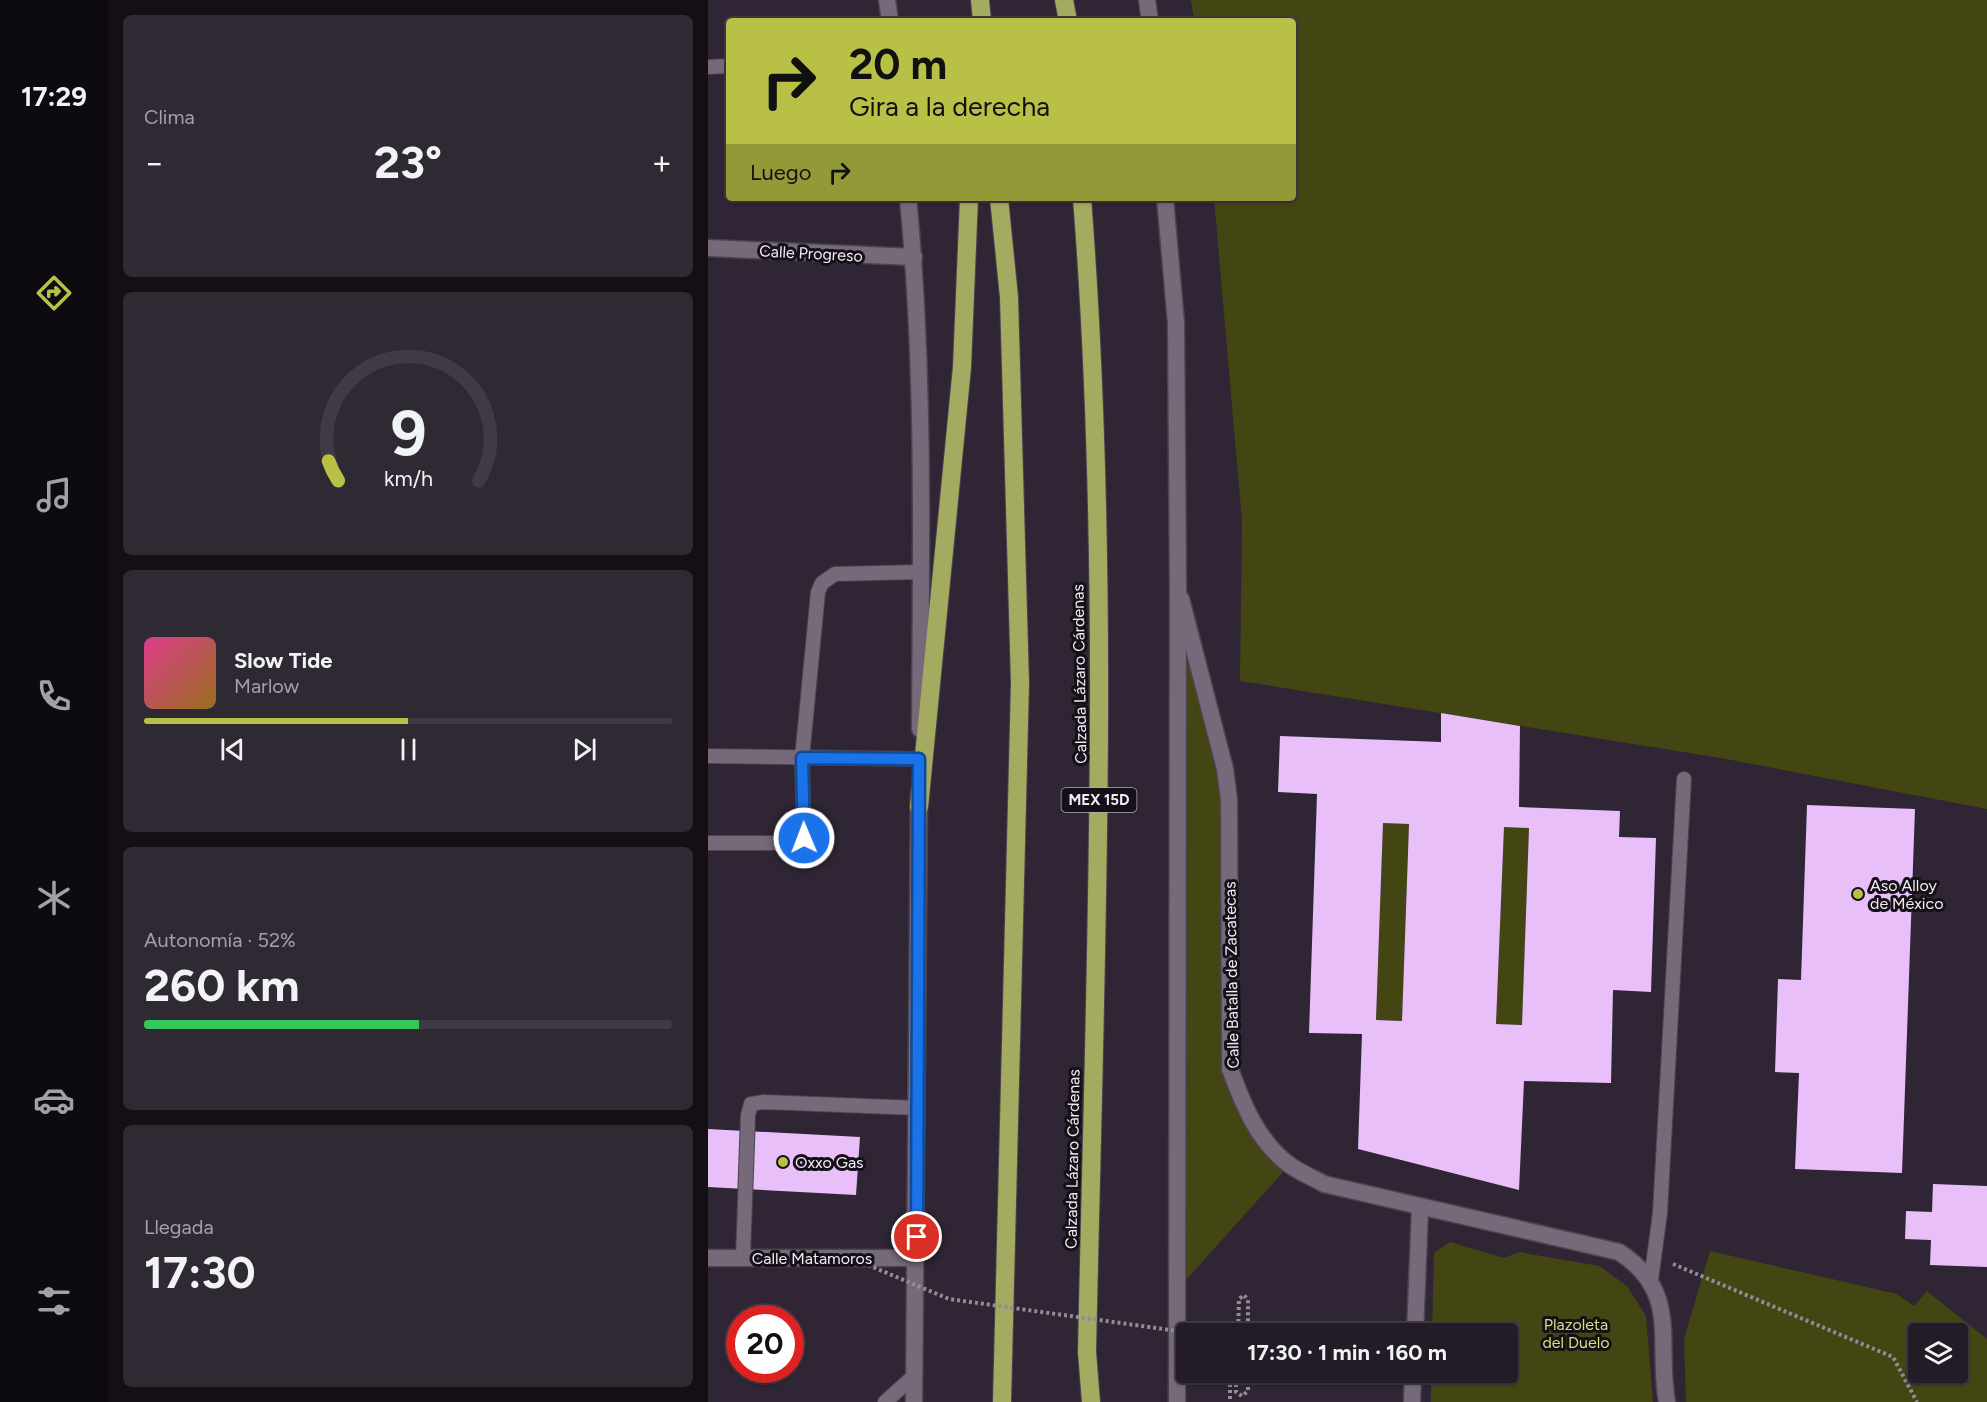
<!DOCTYPE html>
<html lang="es">
<meta charset="utf-8">
<style>
body{margin:0;font-family:Figtree,sans-serif;background:#2f2933;color:#f1f3f6;height:100vh;display:flex;flex-direction:column;font-size:22px;white-space:nowrap}
*{box-sizing:border-box;margin:0}
p{font-size:20px;color:#a3a1a7}
.icon{flex:none;width:33px;height:33px;fill:none;stroke:currentColor;stroke-width:2;stroke-linecap:round;stroke-linejoin:round}
.map{position:relative;flex:1;overflow:hidden}
.details{display:flex;flex-direction:column;gap:15px;padding:15px;background:#130f15;width:600px}
.details>*{flex:none}
.top-card{position:absolute;left:18px;top:18px;width:570px;height:183px;border-radius:6px;box-shadow:0 2px 4px #0004,0 0 0 2px #403a44;background:#b9c046;color:#111;overflow:hidden}
.controls{position:absolute;left:1200px;top:1323px;display:grid;gap:12px}
.controls a{display:grid;place-items:center;width:60px;height:60px;border-radius:6px;background:#231c27;box-shadow:0 2px 4px #0004,0 0 0 2px #403a44;font-size:30px}
.speed{position:absolute;left:18px;top:1305px;display:flex;gap:12px;font-size:30px;font-weight:700;text-align:center}
.speed>*{display:grid;place-content:center;width:78px;height:78px;border-radius:50%;background:#231c27;box-shadow:0 2px 4px #0004,0 0 0 2px #403a44;line-height:1}
.speed .limit{border:9px solid #d22;background:#fff;color:#111}
.pin{position:absolute;display:grid;place-items:center;width:51px;height:51px;color:#fff;margin:-26px;border:3px solid #fff;border-radius:50%;box-shadow:0 2px 6px #0007}
.me{position:absolute;width:66px;margin:-33px;rotate:359deg;stroke-linejoin:round;filter:drop-shadow(0 0 4px #0008)}
.turn{display:flex;align-items:center;gap:21px;height:126px;padding:0 24px;font-size:27px}
.turn .icon{width:78px;height:78px;stroke-width:2.5}
.turn b{display:block;font-size:42px;line-height:51px}
.then{display:flex;align-items:center;height:57px;padding:0 24px;background:#0003;gap:12px;font-size:22px}
.big{font-size:45px;font-weight:700;line-height:1.1}
.details .card{flex:1;display:flex;flex-direction:column;justify-content:center;gap:9px;min-width:0;padding:0 21px;border-radius:9px;background:#2f2933}
.details .dial{align-items:center;gap:0}
.dial svg{height:156px;overflow:visible;fill:none;stroke:#403a44;stroke-width:7;stroke-linecap:round;text-anchor:middle}
.dial text{fill:#f1f3f6;stroke:none}
.song{display:flex;align-items:center;gap:18px}
.cover{width:72px;height:72px;border-radius:9px;background:linear-gradient(135deg,hsl(330 70% 55%),hsl(40 70% 35%))}
.played{height:6px;border-radius:3px;background:linear-gradient(90deg,#b9c046 50%,#403a44 50%)}
.keys{display:flex;justify-content:space-around;direction:ltr}
.heat{display:flex;justify-content:space-between;align-items:center;font-size:33px;direction:ltr}
.charge{height:9px;border-radius:4px;background:linear-gradient(90deg,#34c759 52%,#403a44 0)}
.trip{position:absolute;left:468px;top:1323px;width:342px;height:60px;border-radius:6px;background:#231c27;box-shadow:0 2px 4px #0004,0 0 0 2px #403a44;font-weight:700;line-height:60px;text-align:center}
main{display:flex;flex:1;min-height:0}
.tabs{display:flex;flex-direction:column;width:108px;justify-content:space-around;align-items:center;background:#0e0b10;color:#a3a1a7}
.tabs .icon{width:42px;height:42px}
.tabs .selected{color:#b9c046}
.tabs b{font-size:27px;color:#f1f3f6}
.map>svg:first-child{display:block}
.green{fill:#434613;fill-rule:evenodd}
.building{fill:#e8bff9;fill-rule:evenodd}
.lines{fill:none;stroke-linecap:round;stroke-linejoin:round}
.service-casing{stroke:#4c434f;stroke-width:16}
.minor-casing{stroke:#4c434f;stroke-width:19}
.secondary-casing{stroke:#4c434f;stroke-width:19}
.motorway-casing{stroke:#4c434f;stroke-width:20}
.path{stroke:#948b98;stroke-width:4;stroke-dasharray:3 3;stroke-linecap:butt}
.service{stroke:#75697a;stroke-width:14}
.minor{stroke:#75697a;stroke-width:16}
.secondary{stroke:#75697a;stroke-width:16}
.motorway{stroke:#a4aa5f;stroke-width:18}
.path-bridge{stroke:#948b98;stroke-width:4;stroke-dasharray:3 3;stroke-linecap:butt}
.route-casing{stroke:#114b97;stroke-width:15}
.route{stroke:#1a73e8;stroke-width:10}
.poi-dot{fill:#b9c046;stroke:#151017;stroke-width:2}
.labels{text-anchor:middle;stroke-width:6;stroke-linejoin:round;paint-order:stroke}
.shield{fill:#151017;stroke:#b0a9b2;stroke-width:1.5}
.shield-label{font-size:15px;font-weight:bold;fill:#f2ebf5}
.street-label{font-size:16px;fill:#f2ebf5;stroke:#151017}
.poi-label{font-size:16px;fill:#f2ebf5;stroke:#151017;text-anchor:start}
.park-label{font-size:16px;fill:#d7de7e;stroke:#151017}
</style>
<main>
<nav class="tabs">
<b>17:29</b>
<svg class="icon selected" aria-label="directions" viewBox="0 0 24 24"><path d="M12 3l9 9-9 9-9-9zM9 14v-3h6M13 9l2 2-2 2"/></svg>
<svg class="icon" aria-label="music" viewBox="0 0 24 24"><path d="M9 18V5l10-2v13"/><circle cx="6" cy="18" r="3"/><circle cx="16" cy="16" r="3"/></svg>
<svg class="icon" aria-label="phone" viewBox="0 0 24 24"><path d="M5 4h4l2 5-3 2q2 4 5 5l2-3 5 2v4C11 20 4 13 5 4z"/></svg>
<svg class="icon" aria-label="climate" viewBox="0 0 24 24"><path d="M12 3v18M4 7l16 10M4 17L20 7"/></svg>
<svg class="icon" aria-label="car" viewBox="0 0 24 24"><path d="M5 17H2v-5l4-1 3-4h7l3 4 3 1v5h-3M9 17h6M6 11h13"/><circle cx="7" cy="17" r="2"/><circle cx="17" cy="17" r="2"/></svg>
<svg class="icon" aria-label="filters" viewBox="0 0 24 24"><path d="M4 7h16M4 17h16"/><circle cx="9" cy="7" r="2"/><circle cx="15" cy="17" r="2"/></svg>
</nav>
<section class="details">
<div class="card"><p>Clima</p>
<div class="heat"><a>−</a><b class="big">23°</b><a>+</a></div>
</div>
<div class="card dial"><svg viewBox="0 0 100 80">
<path d="M14 69A42 42 0 1 1 86 69"/>
<path d="M14 69A42 42 0 0 1 9 59" stroke="#b9c046"/>
<text x="50" y="56" font-size="32" font-weight="700">9</text>
<text x="50" y="72" font-size="11">km/h</text>
</svg></div>
<div class="card">
<div class="song"><i class="cover"></i><div><b>Slow Tide</b><p>Marlow</p></div></div>
<div class="played"></div>
<div class="keys"><svg class="icon" aria-label="previous" viewBox="0 0 24 24"><path d="M18 5L8 12l10 7zM5 5v14"/></svg><svg class="icon" aria-label="pause" viewBox="0 0 24 24"><path d="M8 5v14M16 5v14"/></svg><svg class="icon" aria-label="next" viewBox="0 0 24 24"><path d="M6 5l10 7-10 7zM19 5v14"/></svg></div>
</div>
<div class="card"><p>Autonomía · 52%</p><b class="big">260 km</b><div class="charge"></div></div>
<div class="card"><p>Llegada</p><b class="big">17:30</b></div>
</section>
<div class="map">
<svg width="1279" height="1402" viewBox="0 0 1279 1402">
<rect width="100%" height="100%" fill="#2f2534"/>
<path class="green" d="M483 0H1279V809L1013 758 532 681 534 521 506 198H585V21H486Z
M479 623 521 800 522 1069 575 1172 476 1282 470 683Z
M675 823 701 824 694 1021 668 1020Z
M796 827 821 828 814 1025 788 1024Z
M742 1242 796 1258 811 1252 891 1266 919 1286 938 1316 945 1402H723V1373L800 1372V1334L724 1333 726 1253Z
M1002 1251 1189 1294 1206 1306 1219 1291 1279 1339V1402H978L976 1339ZM1210 1334H1250V1372H1210Z"/>
<path class="building" d="M733 713 812 726 811 807 912 811 911 837 948 838 943 992 905 990 903 1083 816 1081 811 1190 650 1149 654 1034 601 1033 609 794 570 792 572 736 733 742ZM675 823 701 824 694 1021 668 1020ZM796 827 821 828 814 1025 788 1024Z
M1099 805 1207 809 1194 1173 1087 1169 1091 1073 1067 1072 1070 979 1093 980Z
M0 1129 152 1137 148 1195 0 1187Z
M1225 1184 1279 1186V1267L1222 1265 1223 1240 1197 1239 1198 1211 1224 1212Z"/>
<g class="lines">
<defs>
<path id="service" d="M0 67 21 66
M0 756 211 759
M0 843H88L96 838 94 758 110 592 114 583 127 574 212 572
M35 1258 40 1115 43 1104 56 1102 210 1108
M943 1280 952 1213 976 779
M177 1402 206 1376"/>
<path id="minor" d="M0 248 206 257
M473 599 517 769 521 800 522 1069C535 1104 549 1140 579 1163 590 1172 604 1177 616 1184L911 1252C973 1292 948 1341 959 1402
M0 1258H208
M707 1334 712 1208
M704 1402 705 1372"/>
<path id="secondary" d="M179 0 182 21
M439 0 442 21
M200 198C217 374 213 552 212 729
M457 198 468 323 470 587 469 1402
M206 1402 211 794"/>
<path id="motorway" d="M272 0 274 21
M356 0 360 21
M291 198 301 297 312 683 294 1402
M374 198C404 582 387 967 379 1352L383 1402
M211 807 254 367 261 198"/>
</defs>
<use href="#service" class="service-casing"/>
<use href="#minor" class="minor-casing"/>
<use href="#secondary" class="secondary-casing"/>
<use href="#motorway" class="motorway-casing"/>
<path class="path" d="M965 1264 1185 1357 1209 1402
M530 1334 531 1299 536 1295 540 1300V1334
M522 1372V1402
M528 1372V1392L534 1396 540 1391V1372"/>
<use href="#service" class="service"/>
<use href="#minor" class="minor"/>
<use href="#secondary" class="secondary"/>
<use href="#motorway" class="motorway"/>
<path class="path-bridge" d="M160 1265 241 1299 491 1334"/>
</g>
<g class="lines">
<defs>
<path id="route" d="M96 838 94 758 211 759 209 1237"/>
</defs>
<use href="#route" class="route-casing"/>
<use href="#route" class="route"/>
</g>
<g class="poi-dot">
<circle cx="1150" cy="894" r="6"/>
<circle cx="75" cy="1162" r="6"/>
</g>
<g class="labels">
<rect class="shield" x="353.5" y="788" width="75" height="24" rx="4.5"/>
<g class="shield-label">
<text x="391" y="805">MEX 15D</text>
</g>
<g class="street-label">
<text transform="translate(103 253) rotate(3)" y="6">Calle Progreso</text>
<text transform="translate(371 674) rotate(-91)" y="6">Calzada Lázaro Cárdenas</text>
<text transform="translate(523 975) rotate(-91)" y="6">Calle Batalla de Zacatecas</text>
<text transform="translate(364 1159) rotate(-89)" y="6">Calzada Lázaro Cárdenas</text>
<text x="104" y="1264">Calle Matamoros</text>
</g>
<g class="poi-label">
<text x="1162" y="891">Aso Alloy<tspan x="1162" dy="18">de México</tspan></text>
<text x="87" y="1168">Oxxo Gas</text>
</g>
<g class="park-label">
<text x="868" y="1330">Plazoleta<tspan x="868" dy="18">del Duelo</tspan></text>
</g>
</g>
</svg>
<div class="controls">
<a><svg class="icon" aria-label="layers" viewBox="0 0 24 24"><path d="M12 4l9 5-9 5-9-5zM3 14l9 5 9-5"/></svg></a>
</div>
<div class="speed"><div class="limit">20</div></div>
<div class="pin" style="left:209px;top:1237px;background:#d93025"><svg class="icon" aria-label="arrive" viewBox="0 0 24 24"><path d="M6 21V4h12l-3 4 3 4H6"/></svg></div>
<svg class="me" style="left:96px;top:838px" viewBox="-20 -20 40 40"><circle r="17" fill="#1a73e8" stroke="#fff" stroke-width="3"/><path d="M0-11L8 9 0 5-8 9z" fill="#fff"/></svg>
<div class="trip">17:30 · 1 min · 160 m</div>
<div class="top-card">
<div class="turn"><svg class="icon" aria-label="right" viewBox="0 0 24 24"><path d="M7 20v-9h11M14 6l5 5-5 5"/></svg><div><b>20 m</b>Gira a la derecha</div></div>
<div class="then">Luego<svg class="icon" aria-label="right" viewBox="0 0 24 24"><path d="M7 20v-9h11M14 6l5 5-5 5"/></svg></div>
</div>
</div>
</main>
